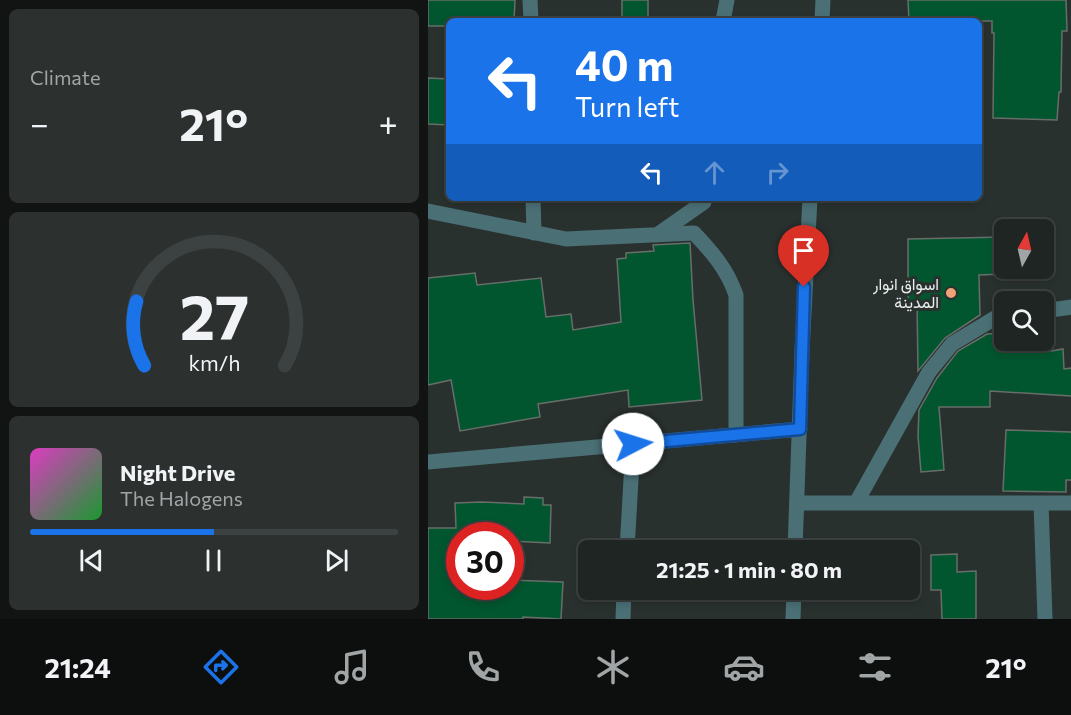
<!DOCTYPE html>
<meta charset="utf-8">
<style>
body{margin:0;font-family:Commissioner,Vazirmatn,sans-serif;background:#2c3130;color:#f1f3f6;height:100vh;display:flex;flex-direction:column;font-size:22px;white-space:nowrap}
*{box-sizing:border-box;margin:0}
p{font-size:20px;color:#a1a5a6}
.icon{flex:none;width:33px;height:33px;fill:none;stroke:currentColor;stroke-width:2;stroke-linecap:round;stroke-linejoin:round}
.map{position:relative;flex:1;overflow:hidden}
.details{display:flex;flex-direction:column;gap:9px;padding:9px;background:#111413;width:428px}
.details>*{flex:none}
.top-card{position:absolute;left:18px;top:18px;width:536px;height:183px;border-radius:9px;box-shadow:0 3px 9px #0003,0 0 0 2px #3c4241;background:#1a73e8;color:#fff;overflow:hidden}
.needle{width:39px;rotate:8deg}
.controls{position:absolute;left:566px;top:219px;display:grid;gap:12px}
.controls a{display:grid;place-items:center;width:60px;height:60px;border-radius:9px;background:#1f2523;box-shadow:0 3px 9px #0003,0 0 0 2px #3c4241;font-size:30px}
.speed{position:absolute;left:18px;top:522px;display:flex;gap:12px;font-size:30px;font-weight:700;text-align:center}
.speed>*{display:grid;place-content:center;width:78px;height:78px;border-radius:50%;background:#1f2523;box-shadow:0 3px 9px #0003,0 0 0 2px #3c4241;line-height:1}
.speed .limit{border:9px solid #d22;background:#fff;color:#111}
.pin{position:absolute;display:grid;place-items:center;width:51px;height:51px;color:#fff;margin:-62px -26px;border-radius:50% 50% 50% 0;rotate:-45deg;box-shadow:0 0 6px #0007}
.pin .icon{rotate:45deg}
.me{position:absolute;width:66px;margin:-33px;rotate:85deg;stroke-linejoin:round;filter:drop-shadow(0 0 4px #0008)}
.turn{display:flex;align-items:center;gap:21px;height:126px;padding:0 30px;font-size:27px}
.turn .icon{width:78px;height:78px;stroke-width:2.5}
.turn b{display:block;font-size:42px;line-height:51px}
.lanes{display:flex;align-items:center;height:57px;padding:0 30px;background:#0003;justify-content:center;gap:30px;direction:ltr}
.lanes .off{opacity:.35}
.big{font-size:45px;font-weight:700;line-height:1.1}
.details .card{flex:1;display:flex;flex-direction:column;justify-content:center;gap:9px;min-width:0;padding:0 21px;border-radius:9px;background:#2c3130}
.details .dial{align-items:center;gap:0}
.dial svg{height:156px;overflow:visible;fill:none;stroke:#3c4241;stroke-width:7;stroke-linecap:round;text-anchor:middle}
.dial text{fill:#f1f3f6;stroke:none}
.song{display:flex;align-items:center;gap:18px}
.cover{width:72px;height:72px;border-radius:9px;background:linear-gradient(135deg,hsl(310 70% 55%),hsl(130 70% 35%))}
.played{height:6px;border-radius:3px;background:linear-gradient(90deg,#1a73e8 50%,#3c4241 50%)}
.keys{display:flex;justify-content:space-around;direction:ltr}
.heat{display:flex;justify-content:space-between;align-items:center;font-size:33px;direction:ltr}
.trip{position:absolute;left:150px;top:540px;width:342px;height:60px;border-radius:9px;background:#1f2523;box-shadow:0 3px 9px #0003,0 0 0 2px #3c4241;font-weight:700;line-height:60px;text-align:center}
.tab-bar{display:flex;height:96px;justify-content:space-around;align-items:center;background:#0c0f0e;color:#a1a5a6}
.tab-bar .icon{width:42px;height:42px}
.tab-bar .selected{color:#1a73e8}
.tab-bar b{font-size:27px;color:#f1f3f6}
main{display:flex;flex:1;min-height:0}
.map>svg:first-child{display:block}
.building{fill:#02562f;stroke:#676e69;stroke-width:1.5}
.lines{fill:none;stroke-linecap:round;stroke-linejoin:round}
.minor{stroke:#4a7076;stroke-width:15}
.route-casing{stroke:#114b97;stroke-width:15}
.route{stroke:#1a73e8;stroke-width:10}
.poi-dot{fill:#efa377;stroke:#29312f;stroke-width:2}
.labels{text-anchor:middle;stroke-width:6;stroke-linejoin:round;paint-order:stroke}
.poi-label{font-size:16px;fill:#eaefee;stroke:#29312f;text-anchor:end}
</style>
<main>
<section class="details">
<div class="card"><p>Climate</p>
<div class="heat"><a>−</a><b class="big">21°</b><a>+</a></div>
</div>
<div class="card dial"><svg viewBox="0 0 100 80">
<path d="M14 69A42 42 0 1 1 86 69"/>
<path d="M14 69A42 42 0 0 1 10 36" stroke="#1a73e8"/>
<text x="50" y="56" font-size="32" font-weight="700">27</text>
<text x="50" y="72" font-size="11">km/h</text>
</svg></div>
<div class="card">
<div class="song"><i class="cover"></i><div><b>Night Drive</b><p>The Halogens</p></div></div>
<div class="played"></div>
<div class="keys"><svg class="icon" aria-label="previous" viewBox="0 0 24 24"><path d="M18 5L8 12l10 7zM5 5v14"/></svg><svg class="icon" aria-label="pause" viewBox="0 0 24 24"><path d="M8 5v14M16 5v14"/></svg><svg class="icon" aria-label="next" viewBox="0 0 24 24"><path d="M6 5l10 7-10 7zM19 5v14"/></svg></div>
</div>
</section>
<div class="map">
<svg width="644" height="619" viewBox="0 0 644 619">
<rect width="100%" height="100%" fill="#29312f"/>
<path class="building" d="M0 0H87L86 21H21V26H0Z
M194 0H220V19H194Z
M480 0H638L639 31H634L633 92H631L629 120 565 118 566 33H564V21H481Z
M0 78 21 79V125L0 124Z
M576 237V274L551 275 552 315 517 338 490 371 489 302H480V239Z
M262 243 265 300 274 400 201 407 200 390 110 404 112 417 32 431 23 380 0 385V278L47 273 49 285 113 278 118 317 143 314 145 330 193 322 189 259 198 258V253L226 251 225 245Z
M576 333V340H623V351L635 349 636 369 644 368V396L562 391V407H511L516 470 493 472 490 436 491 410 509 378 530 351 559 334Z
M578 430 644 432V480H638V492L575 491Z
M96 497 115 498V505H123L122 543 82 541V536H32V586H82V580L135 582 133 619 95 617V619H0V528H28L27 503 54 502 96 504Z
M529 554V572L548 571V619H514L513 590H503V555Z"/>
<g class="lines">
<path class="minor" d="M102 0 103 21
M295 21 299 0
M394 21 395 0
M105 198 106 233
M0 211 138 239 266 233C284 252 299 269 308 295V435
M229 235 276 202V198
M615 311 644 307
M0 462 372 429
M369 503H644
M428 503 501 372 524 344 567 318 576 317
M613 503 617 619
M199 550 205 444
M367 550 374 351 382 198
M195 619 196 590
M365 619 366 590"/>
</g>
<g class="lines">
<defs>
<path id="route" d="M205 444 372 429 376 287"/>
</defs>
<use href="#route" class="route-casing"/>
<use href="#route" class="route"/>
</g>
<circle class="poi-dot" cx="523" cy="293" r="6"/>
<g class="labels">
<g class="poi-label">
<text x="511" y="290">اسواق انوار<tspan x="511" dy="18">المدينة</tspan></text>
</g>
</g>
</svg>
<div class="controls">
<a><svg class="needle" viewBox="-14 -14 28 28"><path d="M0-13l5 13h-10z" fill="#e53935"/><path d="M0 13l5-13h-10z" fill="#a1a5a6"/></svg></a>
<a><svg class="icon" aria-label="search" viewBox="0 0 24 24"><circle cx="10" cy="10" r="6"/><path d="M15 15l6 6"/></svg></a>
</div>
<div class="speed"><div class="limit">30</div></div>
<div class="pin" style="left:376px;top:287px;background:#d93025"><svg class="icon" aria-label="arrive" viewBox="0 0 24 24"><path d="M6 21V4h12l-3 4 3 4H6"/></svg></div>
<svg class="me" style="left:205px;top:444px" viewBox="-20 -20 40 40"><circle r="19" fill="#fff"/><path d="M0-13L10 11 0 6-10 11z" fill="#1a73e8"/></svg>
<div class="trip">21:25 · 1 min · 80 m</div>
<div class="top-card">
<div class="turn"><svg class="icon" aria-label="left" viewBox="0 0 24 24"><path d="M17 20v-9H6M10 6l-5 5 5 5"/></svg><div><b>40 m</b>Turn left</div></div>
<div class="lanes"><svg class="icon" aria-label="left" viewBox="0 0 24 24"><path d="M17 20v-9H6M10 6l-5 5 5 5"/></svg><svg class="icon off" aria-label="ahead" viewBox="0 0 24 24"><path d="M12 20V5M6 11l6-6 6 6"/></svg><svg class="icon off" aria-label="right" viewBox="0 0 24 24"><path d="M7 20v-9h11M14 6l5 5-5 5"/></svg></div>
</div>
</div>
</main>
<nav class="tab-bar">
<b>21:24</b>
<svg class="icon selected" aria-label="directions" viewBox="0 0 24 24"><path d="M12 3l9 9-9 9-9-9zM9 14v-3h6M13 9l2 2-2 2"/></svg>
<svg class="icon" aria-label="music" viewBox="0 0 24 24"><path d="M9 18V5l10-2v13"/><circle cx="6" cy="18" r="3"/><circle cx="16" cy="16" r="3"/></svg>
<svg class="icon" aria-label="phone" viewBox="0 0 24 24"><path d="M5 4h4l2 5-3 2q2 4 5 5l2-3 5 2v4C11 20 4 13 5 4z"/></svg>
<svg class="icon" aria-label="climate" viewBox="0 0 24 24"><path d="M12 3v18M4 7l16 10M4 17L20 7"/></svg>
<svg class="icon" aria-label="car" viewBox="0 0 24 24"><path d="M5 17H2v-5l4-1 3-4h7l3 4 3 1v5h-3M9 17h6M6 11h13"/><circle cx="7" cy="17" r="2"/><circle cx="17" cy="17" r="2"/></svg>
<svg class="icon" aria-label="filters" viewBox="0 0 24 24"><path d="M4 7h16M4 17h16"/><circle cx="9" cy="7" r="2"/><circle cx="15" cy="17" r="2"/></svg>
<b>21°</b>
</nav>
